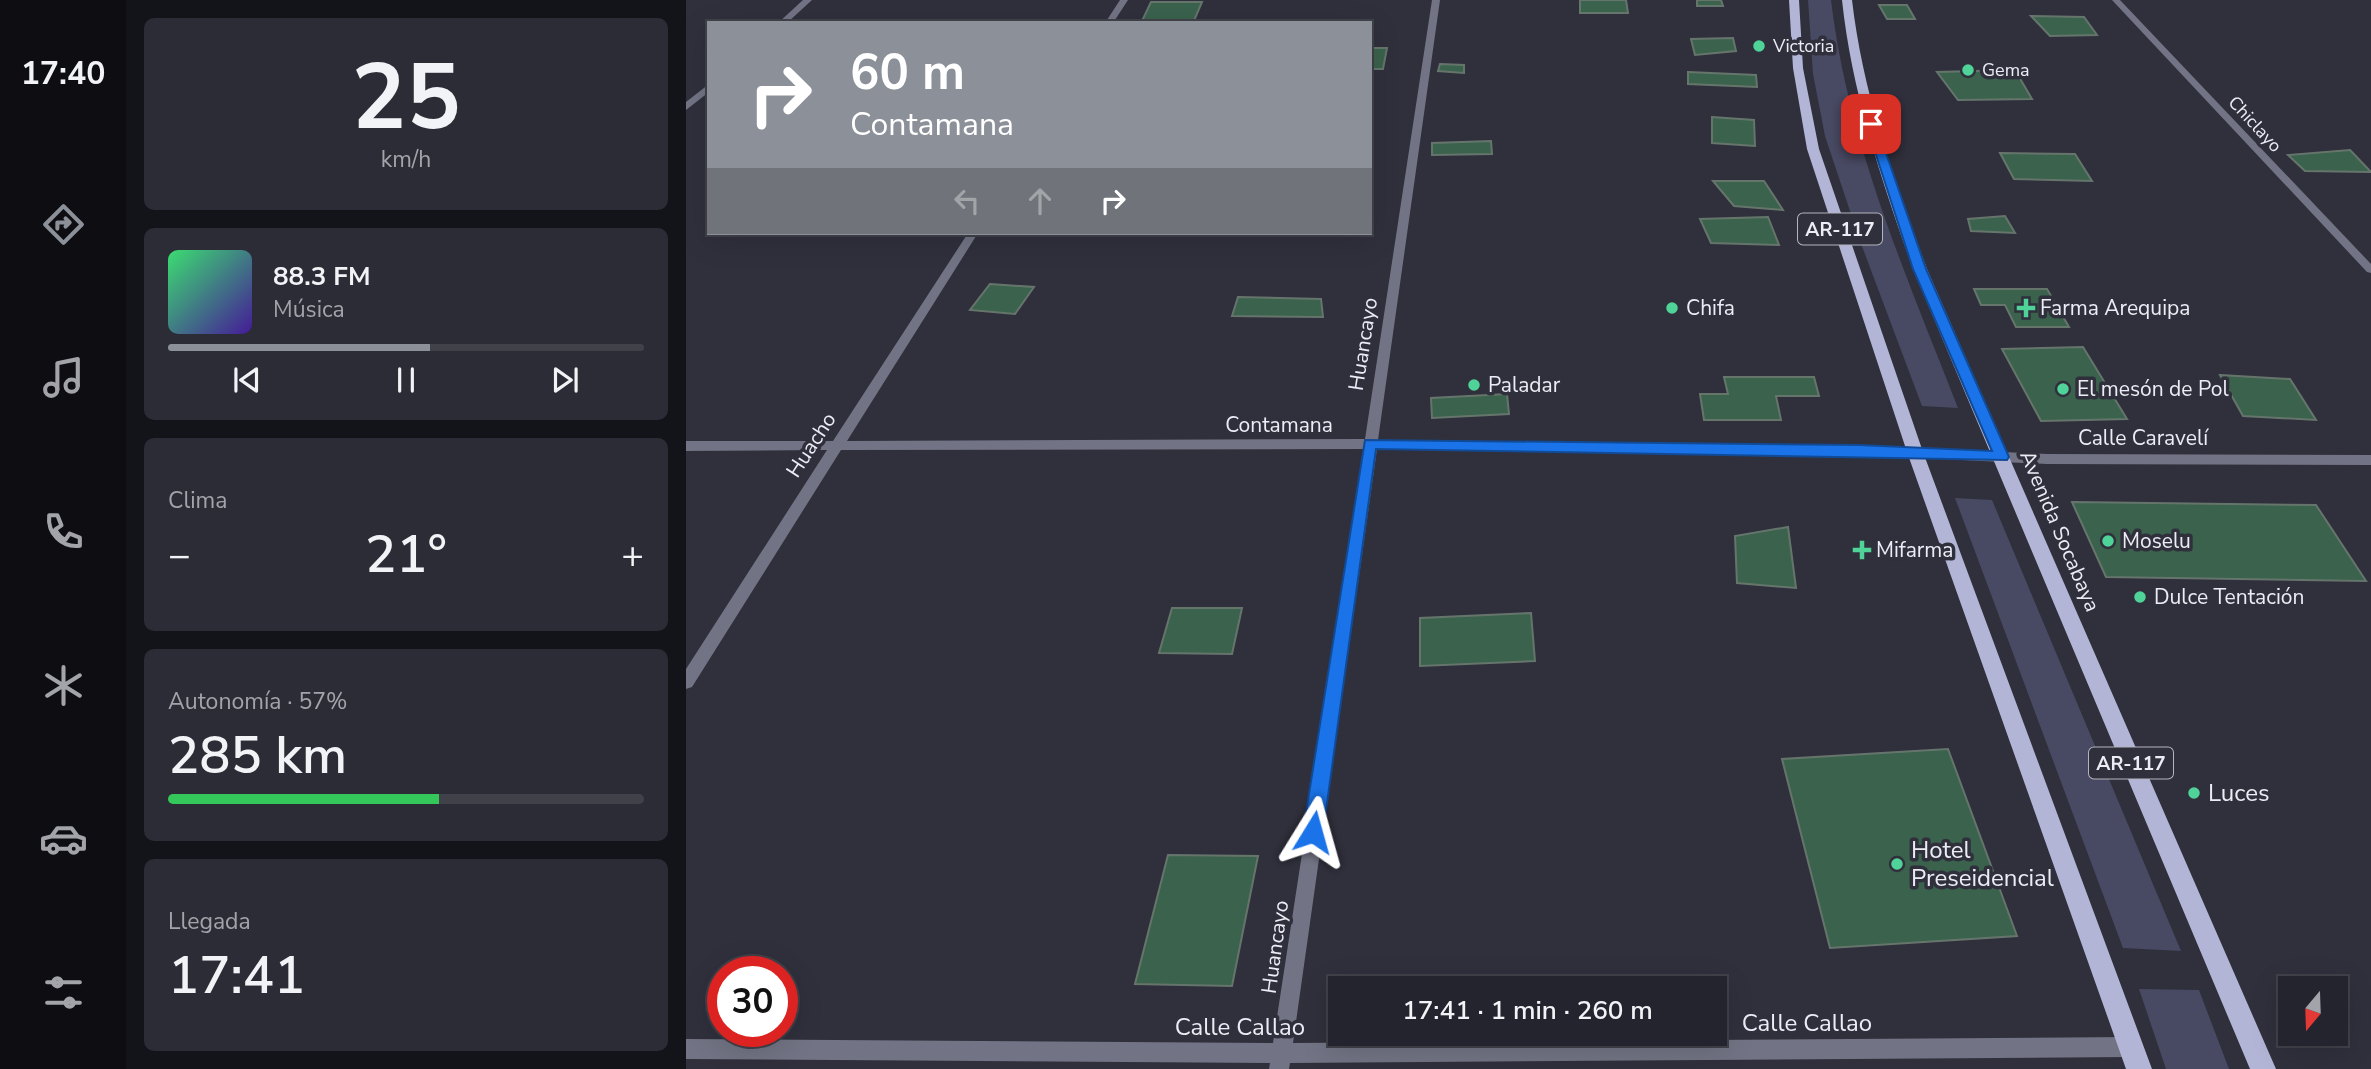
<!DOCTYPE html>
<html lang="es">
<meta charset="utf-8">
<style>
body{margin:0;font-family:"Nunito Sans",sans-serif;background:#2b2c35;color:#f1f3f6;height:100vh;display:flex;flex-direction:column;font-size:26px;white-space:nowrap}
*{box-sizing:border-box;margin:0}
p{font-size:23px;color:#a3a4aa}
.icon{flex:none;width:38px;height:38px;fill:none;stroke:currentColor;stroke-width:2;stroke-linecap:round;stroke-linejoin:round}
.map{position:relative;flex:1;overflow:hidden}
.drawer{display:flex;flex-direction:column;gap:18px;padding:18px;background:#131419;width:560px}
.drawer>*{flex:none}
.guide{position:absolute;left:21px;top:21px;width:665px;height:214px;border-radius:0px;box-shadow:0 7px 28px #0002,0 0 0 2px #404149;background:#8c9099;color:#fff;overflow:hidden}
.needle{width:46px;rotate:199deg}
.controls{position:absolute;left:1592px;top:976px;display:grid;gap:14px}
.controls a{display:grid;place-items:center;width:70px;height:70px;border-radius:0px;background:#23242d;box-shadow:0 7px 28px #0002,0 0 0 2px #404149;font-size:35px}
.speed{position:absolute;left:21px;top:956px;display:flex;gap:14px;font-size:35px;font-weight:700;text-align:center}
.speed>*{display:grid;place-content:center;width:91px;height:91px;border-radius:50%;background:#23242d;box-shadow:0 7px 28px #0002,0 0 0 2px #404149;line-height:1}
.speed .limit{border:10px solid #d22;background:#fff;color:#111}
.pin{position:absolute;display:grid;place-items:center;width:60px;height:60px;color:#fff;margin:-30px;border-radius:14px;box-shadow:0 4px 10px #0006}
.me{position:absolute;width:77px;margin:-38px;rotate:8deg;stroke-linejoin:round;filter:drop-shadow(0 0 5px #0008)}
.turn{display:flex;align-items:center;gap:24px;height:147px;padding:0 28px;font-size:32px}
.turn .icon{width:91px;height:91px;stroke-width:2.5}
.turn b{display:block;font-size:49px;line-height:60px}
.lanes{display:flex;align-items:center;height:66px;padding:0 28px;background:#0003;justify-content:center;gap:35px;direction:ltr}
.lanes .off{opacity:.35}
.big{font-size:52px;font-weight:600;line-height:1.1}
.drawer .card{flex:1;display:flex;flex-direction:column;justify-content:center;gap:10px;min-width:0;padding:0 24px;border-radius:10px;background:#2b2c35}
.drawer .dial{align-items:center;gap:0}
.dial b{font-size:91px;line-height:1}
.song{display:flex;align-items:center;gap:21px}
.cover{width:84px;height:84px;border-radius:10px;background:linear-gradient(135deg,hsl(140 70% 55%),hsl(260 70% 35%))}
.played{height:7px;border-radius:4px;background:linear-gradient(90deg,#8c9099 55%,#404149 55%)}
.keys{display:flex;justify-content:space-around;direction:ltr}
.heat{display:flex;justify-content:space-between;align-items:center;font-size:38px;direction:ltr}
.charge{height:10px;border-radius:5px;background:linear-gradient(90deg,#34c759 57%,#404149 0)}
.trip{position:absolute;left:642px;top:976px;width:399px;height:70px;border-radius:0px;background:#23242d;box-shadow:0 7px 28px #0002,0 0 0 2px #404149;font-weight:600;line-height:70px;text-align:center}
main{display:flex;flex:1;min-height:0}
.dock{display:flex;flex-direction:column;width:126px;justify-content:space-around;align-items:center;background:#0e0e12;color:#a3a4aa}
.dock .icon{width:49px;height:49px}
.dock .selected{color:#8c9099}
.dock b{font-size:32px;color:#f1f3f6}
.map>svg:first-child{display:block}
.green{fill:#484962}
.building{fill:#3a624d;stroke:#66756c;stroke-width:2}
.lines{fill:none;stroke-linecap:round;stroke-linejoin:round}
.street{fill:#727384;fill-rule:evenodd}
.primary{fill:#b3b5d7;fill-rule:evenodd}
.route{fill:#1a73e8;stroke:#114b97;stroke-width:2}
.poi-dot{fill:#50d398;stroke:#2f303c;stroke-width:2.5}
.labels{text-anchor:middle;stroke-width:7;stroke-linejoin:round;paint-order:stroke}
.far-poi-label{font-size:18px;fill:#ebecf4;stroke:#2f303c;text-anchor:start}
.far-street-label{font-size:18px;fill:#ebecf4;stroke:#2f303c}
.shield{fill:#2f303c;stroke:#b3b4bd;stroke-width:2}
.shield-label{font-size:19px;font-weight:bold;fill:#ebecf4}
.poi-label{font-size:21px;fill:#ebecf4;stroke:#2f303c;text-anchor:start}
.street-label{font-size:21px;fill:#ebecf4;stroke:#2f303c}
.near-poi-label{font-size:24px;fill:#ebecf4;stroke:#2f303c;text-anchor:start}
.near-street-label{font-size:24px;fill:#ebecf4;stroke:#2f303c}
</style>
<main>
<nav class="dock">
<b>17:40</b>
<svg class="icon selected" aria-label="directions" viewBox="0 0 24 24"><path d="M12 3l9 9-9 9-9-9zM9 14v-3h6M13 9l2 2-2 2"/></svg>
<svg class="icon" aria-label="music" viewBox="0 0 24 24"><path d="M9 18V5l10-2v13"/><circle cx="6" cy="18" r="3"/><circle cx="16" cy="16" r="3"/></svg>
<svg class="icon" aria-label="phone" viewBox="0 0 24 24"><path d="M5 4h4l2 5-3 2q2 4 5 5l2-3 5 2v4C11 20 4 13 5 4z"/></svg>
<svg class="icon" aria-label="climate" viewBox="0 0 24 24"><path d="M12 3v18M4 7l16 10M4 17L20 7"/></svg>
<svg class="icon" aria-label="car" viewBox="0 0 24 24"><path d="M5 17H2v-5l4-1 3-4h7l3 4 3 1v5h-3M9 17h6M6 11h13"/><circle cx="7" cy="17" r="2"/><circle cx="17" cy="17" r="2"/></svg>
<svg class="icon" aria-label="filters" viewBox="0 0 24 24"><path d="M4 7h16M4 17h16"/><circle cx="9" cy="7" r="2"/><circle cx="15" cy="17" r="2"/></svg>
</nav>
<section class="drawer">
<div class="card dial"><b>25</b><p>km/h</p></div>
<div class="card">
<div class="song"><i class="cover"></i><div><b>88.3 FM</b><p>Música</p></div></div>
<div class="played"></div>
<div class="keys"><svg class="icon" aria-label="previous" viewBox="0 0 24 24"><path d="M18 5L8 12l10 7zM5 5v14"/></svg><svg class="icon" aria-label="pause" viewBox="0 0 24 24"><path d="M8 5v14M16 5v14"/></svg><svg class="icon" aria-label="next" viewBox="0 0 24 24"><path d="M6 5l10 7-10 7zM19 5v14"/></svg></div>
</div>
<div class="card"><p>Clima</p>
<div class="heat"><a>−</a><b class="big">21°</b><a>+</a></div>
</div>
<div class="card"><p>Autonomía · 57%</p><b class="big">285 km</b><div class="charge"></div></div>
<div class="card"><p>Llegada</p><b class="big">17:41</b></div>
</section>
<div class="map">
<svg width="1685" height="1069" viewBox="0 0 1685 1069">
<rect width="100%" height="100%" fill="#2f303c"/>
<path class="green" d="M1122 0H1145C1162 143 1220 275 1272 408L1236 406 1174 241 1139 136 1127 74Z
M1269 498 1306 500 1495 951 1437 948Z
M1453 989 1513 990 1543 1069H1480Z"/>
<path class="building" d="M894 0H940L942 13H894Z
M1011 0H1035L1037 6H1011Z
M465 2H516L507 23H455Z
M1193 5H1221L1229 19H1201Z
M1345 16 1398 17 1411 35 1364 36Z
M1047 38 1050 51 1009 55 1005 39Z
M684 48H701L697 69H684Z
M754 64 778 65V73L752 71Z
M1329 70 1346 99 1272 100 1251 72Z
M1002 72 1070 75 1071 87 1002 84Z
M1026 117 1068 120 1069 146 1026 143Z
M805 141 806 154 746 155V143Z
M1664 150 1685 172 1619 171 1602 155Z
M1314 153 1389 154 1406 181 1328 179Z
M1027 181H1078L1097 210 1048 206Z
M1319 216 1329 233 1285 231 1282 219Z
M1082 217 1093 245 1025 243 1014 219Z
M304 284 348 287 329 314 284 310Z
M1288 289H1361L1383 327H1330L1319 305H1295Z
M552 297 635 299 637 317 546 316Z
M1397 347 1441 419 1355 421 1316 349Z
M1534 375 1604 379 1630 420 1557 416Z
M1038 377H1128L1133 396H1090L1095 420H1018L1014 394H1042Z
M821 394 823 414 746 418 745 398Z
M1386 502 1630 505 1680 581 1420 577Z
M1102 527 1110 588 1051 583 1049 536Z
M486 608H556L546 654 473 653Z
M845 613 849 661 734 666V618Z
M1262 749 1331 936 1144 948 1096 759Z
M482 855 572 856 546 986 449 984Z"/>
<g class="lines">
<path class="street" d="M117 0H126L101 23H92Z
M434 0H442L427 23H419Z
M746 0H754L692 440 1173 445 1361 454 1685 455V465L1361 464 1173 455 691 449 607 1043 1444 1037 1451 1040 1454 1047 1451 1054 1444 1057 604 1063 603 1069H583L584 1063 0 1059V1039L587 1043 678 449 155 450 6 687 0 689V669L141 450 0 451V441H147L282 233H292L161 441 679 439Z
M1426 0H1434L1685 264V273L1681 272Z
M23 84V92L0 110V102Z"/>
<path class="primary" d="M1103 0H1113L1117 68 1133 149 1237 452 1466 1069H1440L1221 452 1121 149 1107 68Z
M1156 0H1166C1177 94 1208 181 1241 269L1590 1069H1564L1227 269C1196 181 1166 94 1156 0Z"/>
</g>
<path class="route" d="M1185 121 1190 124 1240 269 1323 457 1321 460 690 449 637 832 634 839 627 841 620 839 617 832 679 440 1173 445 1306 451 1227 269 1180 124Z"/>
<g class="poi-dot">
<circle cx="1073" cy="46" r="7"/>
<circle cx="1282" cy="70" r="7"/>
<circle cx="986" cy="308" r="7"/>
<path d="M1336.5 297.5h7v7h7v7h-7v7h-7v-7h-7v-7h7z"/>
<circle cx="788" cy="385" r="7"/>
<circle cx="1377" cy="389" r="7"/>
<circle cx="1422" cy="541" r="7"/>
<path d="M1172.5 539.5h7v7h7v7h-7v7h-7v-7h-7v-7h7z"/>
<circle cx="1454" cy="597" r="7"/>
<circle cx="1508" cy="793" r="7"/>
<circle cx="1211" cy="864" r="7"/>
</g>
<g class="labels">
<g class="far-poi-label">
<text x="1087" y="52">Victoria</text>
<text x="1296" y="76">Gema</text>
</g>
<g class="far-street-label">
<text transform="translate(1569 124) rotate(47)" y="6">Chiclayo</text>
</g>
<g class="shield">
<rect x="1112" y="213.5" width="84" height="31" rx="5"/>
<rect x="1403" y="747.5" width="84" height="31" rx="5"/>
</g>
<g class="shield-label">
<text x="1154" y="236">AR-117</text>
<text x="1445" y="770">AR-117</text>
</g>
<g class="poi-label">
<text x="1000" y="315">Chifa</text>
<text x="1354" y="315">Farma Arequipa</text>
<text x="802" y="392">Paladar</text>
<text x="1391" y="396">El mesón de Pol</text>
<text x="1436" y="548">Moselu</text>
<text x="1190" y="557">Mifarma</text>
<text x="1468" y="604">Dulce Tentación</text>
</g>
<g class="street-label">
<text transform="translate(677 344) rotate(-81)" y="7">Huancayo</text>
<text x="593" y="432">Contamana</text>
<text x="1457" y="445">Calle Caravelí</text>
<text transform="translate(125 445) rotate(-57)" y="7">Huacho</text>
<text transform="translate(1374 531) rotate(67)" y="7">Avenida Socabaya</text>
<text transform="translate(589 947) rotate(-82)" y="7">Huancayo</text>
</g>
<g class="near-poi-label">
<text x="1522" y="801">Luces</text>
<text x="1225" y="858">Hotel<tspan x="1225" dy="28">Preseidencial</tspan></text>
</g>
<g class="near-street-label">
<text x="1121" y="1031">Calle Callao</text>
<text x="554" y="1035">Calle Callao</text>
</g>
</g>
</svg>
<div class="controls">
<a><svg class="needle" viewBox="-14 -14 28 28"><path d="M0-13l5 13h-10z" fill="#e53935"/><path d="M0 13l5-13h-10z" fill="#a3a4aa"/></svg></a>
</div>
<div class="speed"><div class="limit">30</div></div>
<div class="pin" style="left:1185px;top:124px;background:#d93025"><svg class="icon" aria-label="arrive" viewBox="0 0 24 24"><path d="M6 21V4h12l-3 4 3 4H6"/></svg></div>
<svg class="me" style="left:627px;top:832px" viewBox="-20 -20 40 40"><path d="M0-17L14 15 0 8-14 15z" fill="#1a73e8" stroke="#fff" stroke-width="4"/></svg>
<div class="trip">17:41 · 1 min · 260 m</div>
<div class="guide">
<div class="turn"><svg class="icon" aria-label="right" viewBox="0 0 24 24"><path d="M7 20v-9h11M14 6l5 5-5 5"/></svg><div><b>60 m</b>Contamana</div></div>
<div class="lanes"><svg class="icon off" aria-label="left" viewBox="0 0 24 24"><path d="M17 20v-9H6M10 6l-5 5 5 5"/></svg><svg class="icon off" aria-label="ahead" viewBox="0 0 24 24"><path d="M12 20V5M6 11l6-6 6 6"/></svg><svg class="icon" aria-label="right" viewBox="0 0 24 24"><path d="M7 20v-9h11M14 6l5 5-5 5"/></svg></div>
</div>
</div>
</main>
